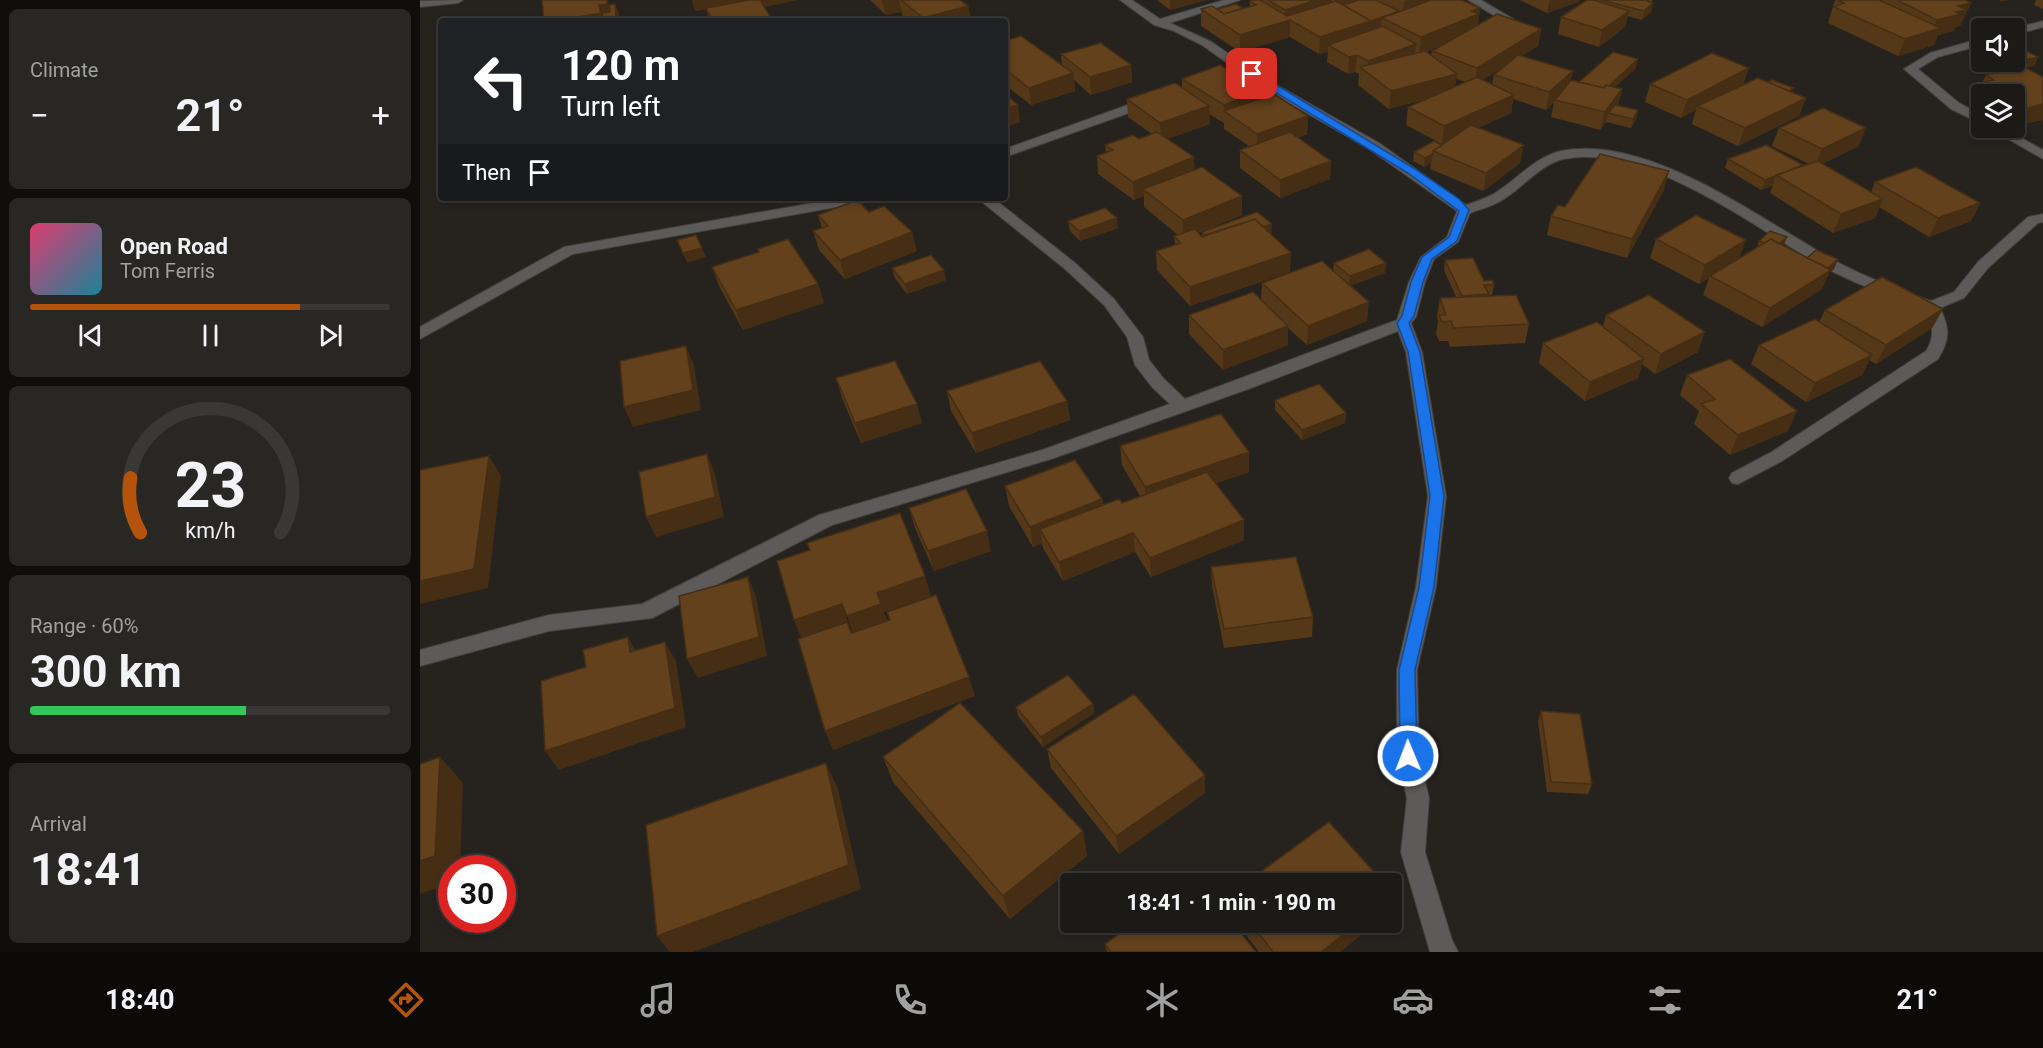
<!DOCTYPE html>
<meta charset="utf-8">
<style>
body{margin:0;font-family:Roboto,sans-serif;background:#292724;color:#f1f3f6;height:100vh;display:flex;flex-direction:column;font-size:22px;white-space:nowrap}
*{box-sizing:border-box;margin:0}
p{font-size:20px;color:#a0a1a1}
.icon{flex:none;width:33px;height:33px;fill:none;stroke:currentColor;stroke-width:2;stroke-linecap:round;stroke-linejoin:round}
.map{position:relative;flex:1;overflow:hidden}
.details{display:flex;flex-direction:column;gap:9px;padding:9px;background:#0f0e0d;width:420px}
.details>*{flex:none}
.guide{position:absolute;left:18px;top:18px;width:570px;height:183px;border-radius:6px;box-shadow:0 3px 9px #0003,0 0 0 2px #3a3836;background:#202124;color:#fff;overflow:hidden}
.controls{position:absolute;left:1551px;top:18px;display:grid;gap:12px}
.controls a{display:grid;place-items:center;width:54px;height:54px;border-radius:6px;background:#1c1a17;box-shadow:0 3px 9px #0003,0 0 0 2px #3a3836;font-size:30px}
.speed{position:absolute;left:18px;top:855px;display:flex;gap:12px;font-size:30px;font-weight:700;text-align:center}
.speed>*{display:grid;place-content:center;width:78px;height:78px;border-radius:50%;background:#1c1a17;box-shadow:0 3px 9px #0003,0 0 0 2px #3a3836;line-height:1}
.speed .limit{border:9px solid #d22;background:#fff;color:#111}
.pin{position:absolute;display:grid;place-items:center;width:51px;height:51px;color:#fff;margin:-26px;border-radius:12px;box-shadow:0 3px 9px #0006}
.me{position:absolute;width:66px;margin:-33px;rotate:359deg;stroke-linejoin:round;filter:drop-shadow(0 0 4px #0008)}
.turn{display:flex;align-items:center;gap:21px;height:126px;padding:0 24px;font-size:27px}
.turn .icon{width:78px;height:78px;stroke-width:2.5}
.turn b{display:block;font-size:42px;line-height:51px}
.then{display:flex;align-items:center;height:57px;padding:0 24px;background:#0003;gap:12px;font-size:22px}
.big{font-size:45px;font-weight:700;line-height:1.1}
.details .tile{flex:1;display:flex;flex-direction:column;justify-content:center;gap:9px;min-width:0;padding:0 21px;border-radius:9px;background:#292724}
.details .dial{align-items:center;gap:0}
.dial svg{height:156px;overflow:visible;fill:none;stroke:#3a3836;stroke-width:7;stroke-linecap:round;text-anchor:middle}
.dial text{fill:#f1f3f6;stroke:none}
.song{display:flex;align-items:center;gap:18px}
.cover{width:72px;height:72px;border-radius:9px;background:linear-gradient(135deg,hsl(340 70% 55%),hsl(190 70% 35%))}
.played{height:6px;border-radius:3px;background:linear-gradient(90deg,#b45309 75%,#3a3836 75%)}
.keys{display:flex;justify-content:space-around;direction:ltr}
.heat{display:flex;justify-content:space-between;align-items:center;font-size:33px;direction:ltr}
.charge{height:9px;border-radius:4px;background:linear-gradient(90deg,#34c759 60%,#3a3836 0)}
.trip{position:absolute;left:640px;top:873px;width:342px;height:60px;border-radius:6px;background:#1c1a17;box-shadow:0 3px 9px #0003,0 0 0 2px #3a3836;font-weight:700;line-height:60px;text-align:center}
.tabs{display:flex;height:96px;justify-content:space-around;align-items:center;background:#0b0a09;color:#a0a1a1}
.tabs .icon{width:42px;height:42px}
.tabs .selected{color:#b45309}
.tabs b{font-size:27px;color:#f1f3f6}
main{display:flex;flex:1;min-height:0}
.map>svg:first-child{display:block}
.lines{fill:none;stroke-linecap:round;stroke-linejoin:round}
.street-casing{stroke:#43403d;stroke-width:2}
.street{fill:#5d5b59;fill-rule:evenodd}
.wall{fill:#543818;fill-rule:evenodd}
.shaded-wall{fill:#452e14}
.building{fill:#62411c;stroke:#452e14;stroke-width:1.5}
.route{fill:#1a73e8;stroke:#114b97;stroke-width:1.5}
</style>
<main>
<section class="details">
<div class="tile"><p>Climate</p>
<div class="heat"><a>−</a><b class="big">21°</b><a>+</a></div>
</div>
<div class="tile">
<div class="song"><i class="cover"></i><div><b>Open Road</b><p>Tom Ferris</p></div></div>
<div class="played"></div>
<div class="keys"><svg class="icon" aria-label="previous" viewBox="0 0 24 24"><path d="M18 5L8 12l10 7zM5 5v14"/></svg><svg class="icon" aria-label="pause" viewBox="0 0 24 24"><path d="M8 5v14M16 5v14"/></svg><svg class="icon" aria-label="next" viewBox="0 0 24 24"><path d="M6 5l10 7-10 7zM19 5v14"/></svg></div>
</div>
<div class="tile dial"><svg viewBox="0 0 100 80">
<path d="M14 69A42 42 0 1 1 86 69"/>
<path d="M14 69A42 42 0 0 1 9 41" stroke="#b45309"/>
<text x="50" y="56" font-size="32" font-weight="700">23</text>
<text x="50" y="72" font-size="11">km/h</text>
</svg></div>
<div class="tile"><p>Range · 60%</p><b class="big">300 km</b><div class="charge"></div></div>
<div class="tile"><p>Arrival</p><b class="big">18:41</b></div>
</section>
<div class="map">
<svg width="1623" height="952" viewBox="0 0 1623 952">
<rect width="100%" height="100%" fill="#26231f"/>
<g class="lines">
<defs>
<path id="street" d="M43 0 38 3 0 7V1Z
M700 0H712L740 19 804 0H820L750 23 790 41 846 79 959 143 1046 205C1055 202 1064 199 1072 195 1095 182 1114 157 1141 151 1228 134 1337 217 1410 258 1442 276 1476 289 1511 301L1534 292 1558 262 1608 217 1623 214V222L1618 223 1568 268 1544 298 1520 308C1530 329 1530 339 1518 359L1362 461 1318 484 1312 483 1309 478 1312 473 1350 453 1506 351C1516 336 1512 324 1505 309 1469 296 1433 283 1400 265 1333 226 1225 143 1144 159 1122 163 1102 188 1084 199 1074 206 1061 209 1050 213L1038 242 1014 259 1005 282 996 317 991 323 1002 352 1026 496 1016 587 997 670 999 756 1009 798 1005 852 1032 940 1038 952H1010L981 852 987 798 977 756V670L996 587 1008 496 986 352 978 331 831 388 634 458 412 525 232 618 129 631 0 666V650L129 615 222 604 399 515 622 450 750 404 732 387 715 365 707 337 684 305 645 269 557 198H573L655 263 694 299 723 337 729 360 744 379 765 399 977 320 989 282 1001 257 1027 237 1037 211 949 149 838 85 782 45 754 31 734 25Z
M1048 0H1061L1105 26 1103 28H1095Z
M1623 21V27L1594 35V28Z
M1562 38V45L1518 57 1498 69 1539 103 1562 115V124L1531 109 1484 69 1510 53Z
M730 97 736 101 734 104 585 157V149Z
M1569 128H1583L1623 150V159Z
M421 198H452L445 202 153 254 0 339V327L144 247Z"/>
</defs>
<use href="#street" class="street-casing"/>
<use href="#street" class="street"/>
</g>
<path class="wall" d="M272 0 322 1 344 7 353 21H290L286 9 275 11Z
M450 0H540L548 6 551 21H489L482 15V12L466 15Z
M737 0H786L750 10Z
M833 0H1042L1060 8 1058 25 1121 29 1118 46 1102 56 1151 80 1159 82 1216 68 1195 87 1202 89 1198 105 1218 110 1216 119 1211 128 1186 122 1180 130 1131 117 1134 102 1126 110 1093 99 1091 113 1058 128 1100 163 1063 191 1010 169 1011 163 1004 167 993 161 994 152 1022 145 1027 141 1022 144 986 125 988 107 1006 99 969 109 938 85 939 74 935 72 928 74 907 62 908 52 899 54 870 37 820 52 781 26V9L823 8 830 7V1ZM1026 43 1012 51 1011 56 1006 52ZM1082 68 1074 75 1072 85 1062 80ZM1036 79 1046 82 1035 87Z
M1100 0H1159L1158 2 1127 13Z
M1176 0H1232L1231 12 1222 20 1208 16 1205 27 1179 47 1138 34 1141 17Z
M1415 0H1459L1462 1V0H1545L1551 3 1540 26 1535 27 1534 31 1518 35 1514 45 1478 56 1408 23Z
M1616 0H1623V9L1614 5Z
M585 41 642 66 641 54 711 65 712 82 671 95 654 80 655 91 611 105 585 85Z
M1567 62H1594L1614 66 1606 68 1623 77V120L1598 125 1594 123V94H1562V104L1554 100 1566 75 1586 71Z
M762 79 843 90V98L888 116 887 134 877 138 911 161 910 179 860 198 820 168V150L829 146 804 129V123L789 114 790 124 747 139 775 170 822 215 778 233 782 237V232L851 234 870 272 770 306 737 270 736 251 755 245 754 236 758 235 724 207V196L714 200 678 174 677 156 686 152 685 145 719 139 732 134 708 117 707 99 762 88Z
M1230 84 1324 85 1372 92 1386 98 1379 116 1318 146 1272 124 1276 110 1261 118 1225 102Z
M1359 128 1439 146 1402 164 1451 192 1455 182 1560 203 1551 221 1509 237 1459 207 1455 218 1413 233 1350 193 1353 185 1341 190 1305 168 1308 159 1383 166 1389 164 1352 146Z
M1244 190 1207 258 1127 235 1131 216Z
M449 212 497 251 425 279 399 250 393 231 402 228 398 215Z
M648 221 698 228 660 241 650 231Z
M1367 237 1363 246 1387 258 1418 259 1414 269 1409 273 1402 289 1342 327 1283 295 1289 278 1279 284 1230 258 1236 239 1319 258 1337 248 1339 241Z
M1025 260 1064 281 1074 285 1072 295H1069L1068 296 1109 324 1105 343 1030 347 1028 341H1019L1016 334 1018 321 1017 317 1020 298 1036 297 1024 270Z
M914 263H966L965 273 930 286 947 321 887 345 868 328V345L803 370 769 334V315L841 300 842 283 913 271Z
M292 267 398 284 404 303 323 330 299 286Z
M472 268 526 280 487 294 475 278Z
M1523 309 1512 328 1456 364 1449 360 1442 375 1386 402 1331 364 1339 345 1399 322 1405 310Z
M1186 315 1278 352 1235 374 1222 364 1218 378 1165 401 1119 363 1123 343 1183 326Z
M1267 375 1368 431 1310 455 1274 424 1279 411 1260 395Z
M416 378 502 423 441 443 422 398Z
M527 391 647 401 650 420 556 453 531 411Z
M855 400 926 413 925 423 882 440 855 410Z
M700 446 829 472 796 483 824 540 731 577 715 552 643 581 623 548 622 543 613 547 589 506 585 486 682 499 683 505 702 503 720 496 702 465Z
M489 508 571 551 514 571 495 528Z
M791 567 893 617 892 637 804 648 792 586Z
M673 704 674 713 623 747 598 716 596 707Z
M1121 711 1172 784 1168 794 1127 792 1118 721Z
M627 749 785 775V793L699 854 631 768Z
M463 757 663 831 667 856 590 919 473 782Z
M816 922H957L920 952H839Z
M685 944 836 952H687Z"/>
<path class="shaded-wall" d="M177 0H187L193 15 195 4 199 13V21H135Z
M285 0H322L323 2 275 11 273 2Z
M333 0H378L336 9Z
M462 0H479L482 12 466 15Z
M750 0H786L750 10Z
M896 0H912L911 11 870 20V37L820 52V35L864 22 865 10Z
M915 0H942L915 9Z
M988 0H1032L983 18 984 1Z
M1130 0H1159L1158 2 1127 13Z
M1580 0H1590L1579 2Z
M1233 3 1231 12 1222 20 1224 11Z
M1551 3 1540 26 1535 27 1534 31 1518 35 1514 45 1478 56 1485 39 1512 31 1517 20 1538 6Z
M548 6 551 21H503V18Z
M1060 8 1057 31 999 54 1001 37Z
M979 11 962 18 961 26 908 45V52L899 54 900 37Z
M1209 11 1205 27 1179 47 1182 30Z
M1121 29 1118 46 1054 85 1057 68Z
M996 44 994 61 947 73 948 61Z
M937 55 935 72 928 74 929 57Z
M1618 57 1614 66 1589 72 1593 63Z
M1218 59 1216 68 1183 99 1185 90Z
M711 65 712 82 671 95 670 77Z
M1329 68 1323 86 1277 106 1276 110 1261 118 1267 100Z
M1153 71 1149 88 1135 100 1134 102 1126 110 1129 92Z
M653 73 655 91 611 105 609 88Z
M1037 74 1035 92 969 109 971 91Z
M1202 89 1198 107 1188 113 1186 122 1180 130 1185 112Z
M843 90V108L804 111V123V105Z
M1094 95 1091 113 1022 144 1024 126Z
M1386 98 1379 116 1318 146 1325 128Z
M1623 104V120L1598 125 1608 108Z
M598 105 600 122 585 127V109Z
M789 106 790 124 741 141 740 123Z
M1218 110 1216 119 1211 128 1213 119Z
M888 116 887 134 837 152V134Z
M1446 128 1439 146 1395 167 1402 149Z
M1104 145 1100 163 1063 191 1066 173Z
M1013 154 1011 163 1004 167 1005 158Z
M774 157 775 175 723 189 724 196 714 200 713 182Z
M911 161 910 179 860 198V180Z
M1249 171 1244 190 1207 258 1212 239Z
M1356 176 1353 185 1341 190 1345 180Z
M822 196V215L763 238V220Z
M1463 199 1455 218 1413 233 1421 214Z
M1560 203 1551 221 1509 237 1518 218Z
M697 218 698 228 660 241 659 231Z
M852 224 851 234 793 242Z
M492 232 497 251 425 279 420 260Z
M1367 237 1363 247H1355Z
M1326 240 1319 259 1290 276 1289 278 1279 284 1285 265Z
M282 248 286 257 267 263 263 253Z
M871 253 870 272 770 306V287Z
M1418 259 1414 269 1409 273 1402 289 1342 327 1350 308 1404 271Z
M966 263 965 273 929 286 930 276Z
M524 270 526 280 487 294 485 284Z
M398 284 404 303 323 330 316 310Z
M949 302 947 321 887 345 888 326Z
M1523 309 1512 328 1456 364 1466 345Z
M868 326V345L803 370V350Z
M1285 332 1278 352 1235 374 1241 354Z
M266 346 274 365 281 410 213 427 204 407Z
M1452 355 1442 375 1386 402 1395 383Z
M1224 359 1218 378 1165 401 1170 382Z
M647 401 650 420 556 453 552 433Z
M497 404 502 423 441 443 435 423Z
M1377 411 1368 431 1310 455 1318 435Z
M926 413 925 423 882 440V430Z
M829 452V472L727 507 725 487Z
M287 454 295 474 304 517 236 537 226 517Z
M69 456 81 476 68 588 0 604V581Z
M682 499 684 519 620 529 622 543 613 547 610 527Z
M824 520V540L731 577 730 558Z
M567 531 571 551 514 571 508 551Z
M713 533 715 552 643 581 639 562Z
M505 576 511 596 464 612 468 623 434 636 427 616 457 593Z
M328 577 336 596 347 656 278 678 267 659Z
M422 604 434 641 382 640 374 620Z
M208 637 219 656 210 652Z
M245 642 256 661 266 727 139 770 125 751Z
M549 677 555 696 413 750 405 731Z
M673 704 674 713 623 747 621 737Z
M20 757 43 783 40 868H32V883L0 894V861Z
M406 763 418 789 441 889 273 952H250L237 936Z
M785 775V793L699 854 696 836Z
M663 831 667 856 590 919 583 896Z
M975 895 972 908V897Z
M939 922H957L920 952H901Z"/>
<path class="building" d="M122 0H187V4L179 5 181 13 135 21H124Z
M272 0H285L273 2Z
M329 0H340L353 21H293L286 8Z
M481 0H540L548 6 503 18Z
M833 0H840L867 16 916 1 951 21 900 37 870 20 820 35 781 9 792 6 804 14 836 5 830 1Z
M848 0H896L865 10Z
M939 0H956L979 11 951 21 923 5Z
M1011 0H1042L1060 8 1052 11 1059 14 1001 37 962 18Z
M1167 0H1174L1209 11 1182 30 1141 17Z
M1181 0H1228L1227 1 1233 3 1224 11Z
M1417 0H1459L1521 28 1485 39 1414 7 1424 3Z
M1477 0H1545L1551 3 1538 6 1547 10 1536 12 1541 14 1517 20Z
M195 4 196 17 183 19 182 13 190 12 189 5Z
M816 4 823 8 804 14 798 9Z
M1077 14 1121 29 1057 68 1012 51Z
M963 26 996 44 948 61 937 55 929 57 908 45Z
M601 36 653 73 609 88 585 69V41Z
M681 43 711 65 670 77 641 54Z
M1594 45 1618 57 1593 63 1589 62H1594Z
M1005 51 1037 74 971 91 940 67Z
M1193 52 1218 59 1189 86 1186 85 1184 88 1159 82Z
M1292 53 1329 68 1267 100 1230 84Z
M1098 55 1153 71 1129 92 1074 75Z
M800 65 843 90 804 105 762 79Z
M1604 67 1623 77V104L1608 108 1594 100V94H1584L1563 82 1574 80 1566 75Z
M1057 77 1094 95 1024 126 988 107Z
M1338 78 1386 98 1325 128 1277 106Z
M1151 80 1184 88 1186 85 1202 89 1185 112 1135 100Z
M1352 80 1374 88 1369 91 1348 82Z
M755 83 789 106 740 123 707 99Z
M585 94 598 105 585 109Z
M854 94 888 116 837 134 804 111Z
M1195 105 1218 110 1213 119 1188 113Z
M1403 108 1446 128 1402 149 1359 128Z
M1051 125 1104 145 1066 173 1013 151Z
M737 132 774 157 713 182 677 156 693 150 685 145 713 135 719 139Z
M870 132 911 161 860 180 820 150Z
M1014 141 1022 145 1013 151V154L1005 158 994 152Z
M1346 145 1383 165 1345 180 1308 159Z
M1180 154 1249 171 1212 239 1131 216 1138 205 1145 207Z
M1398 161 1463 199 1421 214 1356 175Z
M782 167 822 196 763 220 723 189Z
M1496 167 1560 203 1518 218 1455 182Z
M437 200 449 212 464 206 492 232 420 260 393 231 408 226 398 215Z
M685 208 697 218 659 231 648 221Z
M837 212 852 224 843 227 835 219 785 235 782 232Z
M1276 215 1326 240 1285 265 1236 239Z
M835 219 871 253 770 287 736 251 761 243 754 236 775 229 782 237Z
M1350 231 1367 237 1359 244 1351 239 1345 243 1339 241Z
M276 235 282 248 263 253 257 240Z
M368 239 398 284 316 310 292 267 339 252 338 249Z
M1351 239 1411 270 1350 308 1290 276Z
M949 249 966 263 930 276 914 263Z
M1396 250 1418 259 1408 268 1387 258Z
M511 255 524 270 485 284 472 268Z
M1053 258 1064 281 1072 280 1074 285H1064L1069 294 1042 296 1025 260Z
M902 261 949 302 888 326 842 283Z
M1462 277 1523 309 1466 345 1405 310Z
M833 292 868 326 803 350 769 315Z
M1096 295 1109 324 1034 328 1031 321 1022 322 1019 315H1026L1020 298Z
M1229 295 1285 332 1241 354 1186 315Z
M1395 319 1452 355 1395 383 1339 345Z
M1177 322 1224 359 1170 382 1123 343Z
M266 346 273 390 204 407 200 361Z
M1310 359 1377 411 1318 435 1281 404 1295 399 1267 375Z
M475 361 497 404 435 423 416 378Z
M620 361 647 401 552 433 527 391Z
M899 384 926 413 882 430 855 400Z
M801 414 829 452 725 487 700 446Z
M287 454 295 497 226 517 219 472Z
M69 456 54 569 0 581V470Z
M655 460 682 499 610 527 585 486Z
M787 472 824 520 730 558 713 533 639 562 620 529 699 499 702 503Z
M546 489 567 531 508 551 489 508Z
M480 513 505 576 457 593 461 604 427 616 422 604 374 620 357 561 390 550 387 543Z
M876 557 893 617 804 629 791 567Z
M328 577 339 637 267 659 259 596Z
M516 595 549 677 405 731 378 639 427 622 431 633 470 620 467 612Z
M208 637 210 652 245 642 255 708 125 751 121 681 166 667 163 650Z
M648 675 673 704 621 737 596 707Z
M714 694 785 775 696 836 627 749Z
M540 703 663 831 583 896 463 757Z
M1121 711 1160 714 1172 784 1131 782Z
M20 757 15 856 0 861V764Z
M406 763 429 865 237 936 226 825Z
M909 822 965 884H824Z
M776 879 780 884H769Z
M716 922H812L836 952H691L685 944Z
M830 922H939L901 952H853Z"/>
<path class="route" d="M829 72H835L995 169 1039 199 1049 210 1037 241 1012 259 1003 282 994 316 989 323 1000 352 1024 496 1014 587 995 670 997 756 994 761 988 763 982 761 980 756 979 670 999 587 1010 496 988 352 977 323 982 316 991 282 1002 257 1029 237 1039 211 988 173 829 76Z"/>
</svg>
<div class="controls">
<a><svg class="icon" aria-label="sound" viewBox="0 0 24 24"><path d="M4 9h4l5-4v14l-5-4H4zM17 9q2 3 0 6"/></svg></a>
<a><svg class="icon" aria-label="layers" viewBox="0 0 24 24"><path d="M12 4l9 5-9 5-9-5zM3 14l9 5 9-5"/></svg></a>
</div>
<div class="speed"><div class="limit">30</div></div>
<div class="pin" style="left:832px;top:74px;background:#d93025"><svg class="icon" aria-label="arrive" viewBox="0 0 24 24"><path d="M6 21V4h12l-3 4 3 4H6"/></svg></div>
<svg class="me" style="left:988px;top:756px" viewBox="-20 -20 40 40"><circle r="17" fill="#1a73e8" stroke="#fff" stroke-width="3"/><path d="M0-11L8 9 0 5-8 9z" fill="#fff"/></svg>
<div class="trip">18:41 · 1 min · 190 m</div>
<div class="guide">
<div class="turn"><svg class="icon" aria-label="left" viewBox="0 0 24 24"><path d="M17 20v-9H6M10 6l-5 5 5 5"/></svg><div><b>120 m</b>Turn left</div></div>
<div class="then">Then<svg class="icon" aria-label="arrive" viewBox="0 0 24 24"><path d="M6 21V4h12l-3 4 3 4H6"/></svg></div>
</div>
</div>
</main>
<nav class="tabs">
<b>18:40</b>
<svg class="icon selected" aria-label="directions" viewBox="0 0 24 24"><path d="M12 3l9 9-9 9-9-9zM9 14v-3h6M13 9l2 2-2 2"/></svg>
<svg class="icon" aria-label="music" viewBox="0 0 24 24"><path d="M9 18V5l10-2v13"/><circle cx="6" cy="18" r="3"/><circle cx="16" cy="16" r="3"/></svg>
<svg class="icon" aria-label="phone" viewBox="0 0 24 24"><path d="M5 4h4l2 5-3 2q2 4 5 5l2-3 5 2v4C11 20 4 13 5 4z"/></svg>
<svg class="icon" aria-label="climate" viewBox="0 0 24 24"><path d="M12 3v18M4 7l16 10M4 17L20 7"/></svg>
<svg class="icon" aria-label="car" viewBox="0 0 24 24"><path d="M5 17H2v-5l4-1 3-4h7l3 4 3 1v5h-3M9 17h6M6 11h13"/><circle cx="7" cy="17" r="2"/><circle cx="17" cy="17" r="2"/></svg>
<svg class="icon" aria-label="filters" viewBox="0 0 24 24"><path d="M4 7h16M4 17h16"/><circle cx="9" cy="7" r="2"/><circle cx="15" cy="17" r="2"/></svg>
<b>21°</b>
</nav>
